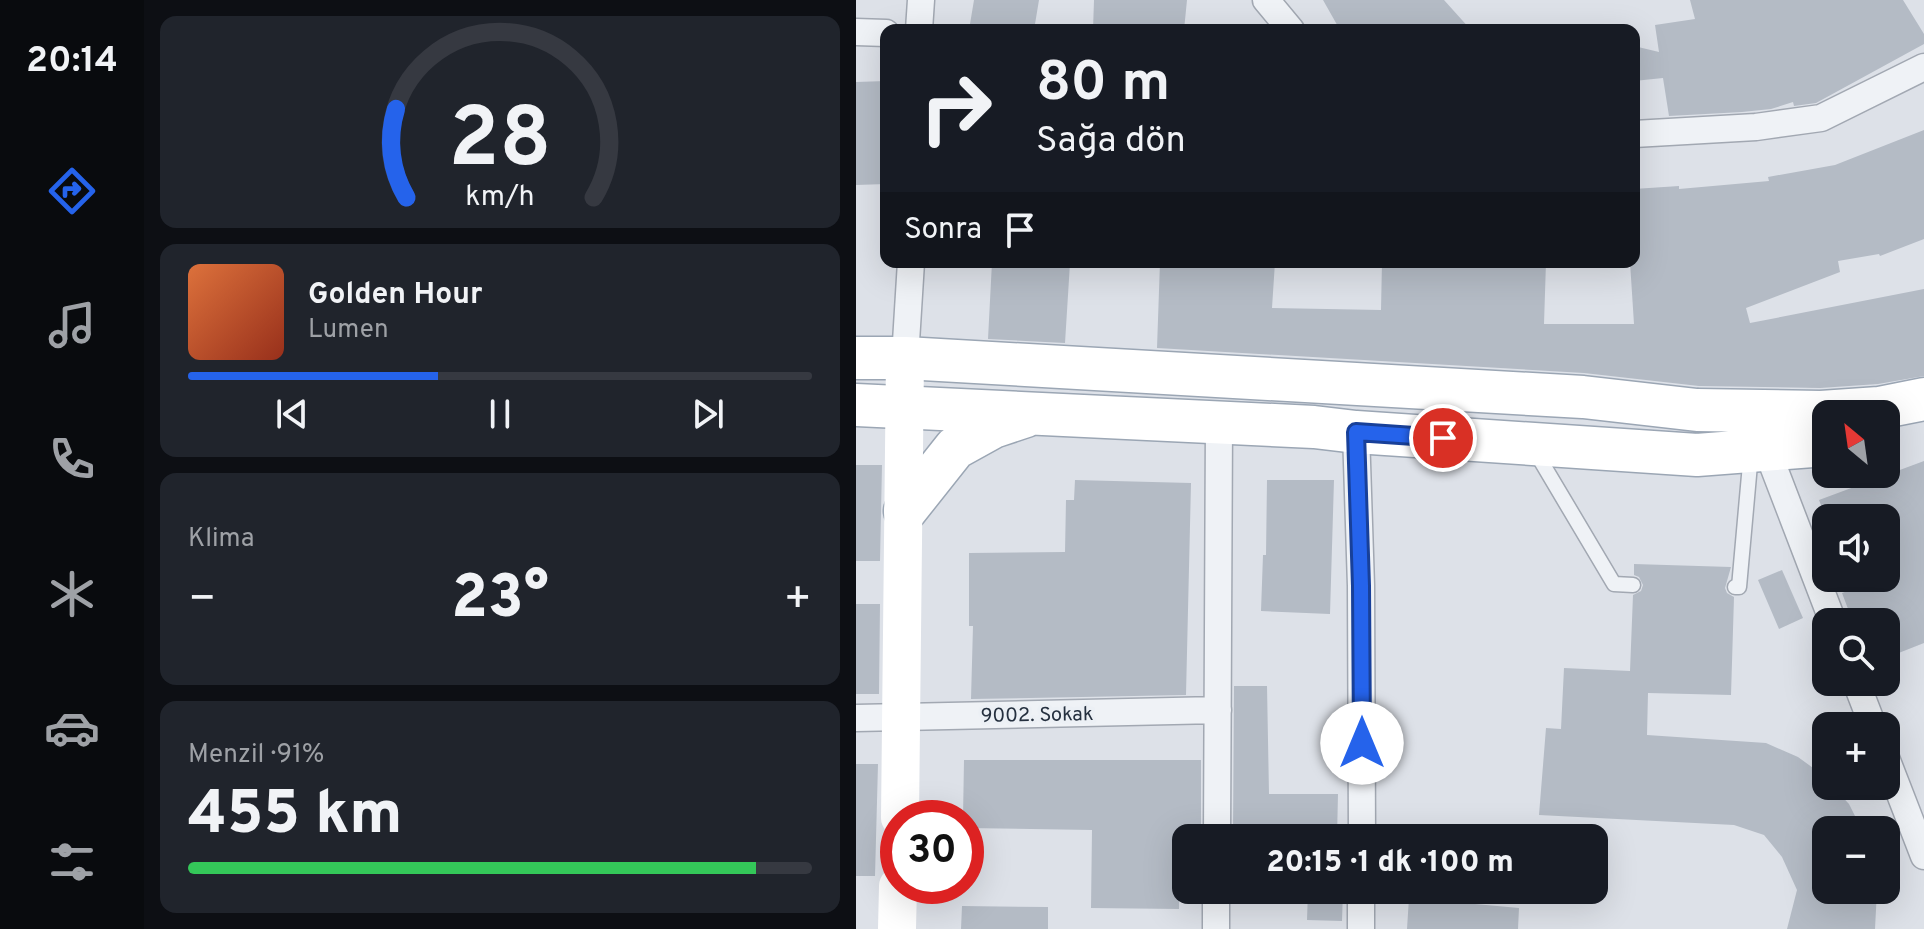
<!DOCTYPE html>
<html lang="tr">
<meta charset="utf-8">
<style>
body{margin:0;font-family:Overpass,sans-serif;background:#20242c;color:#f1f3f6;height:100vh;display:flex;flex-direction:column;font-size:30px;white-space:nowrap}
*{box-sizing:border-box;margin:0}
p{font-size:26px;color:#9ea1a6}
.icon{flex:none;width:44px;height:44px;fill:none;stroke:currentColor;stroke-width:2;stroke-linecap:round;stroke-linejoin:round}
.map{position:relative;flex:1;overflow:hidden}
.sheet{display:flex;flex-direction:column;gap:16px;padding:16px;background:#0d0f14;width:712px}
.sheet>*{flex:none}
.top-card{position:absolute;left:24px;top:24px;width:760px;height:244px;border-radius:16px;box-shadow:0 8px 32px #0002;background:#171b24;color:#f1f3f6;overflow:hidden}
.needle{width:52px;rotate:331deg}
.fabs{position:absolute;left:956px;top:400px;display:grid;gap:16px}
.fabs a{display:grid;place-items:center;width:88px;height:88px;border-radius:16px;background:#171b24;box-shadow:0 8px 32px #0002;font-size:40px}
.speed{position:absolute;left:24px;top:800px;display:flex;gap:16px;font-size:40px;font-weight:700;text-align:center}
.speed>*{display:grid;place-content:center;width:104px;height:104px;border-radius:50%;background:#171b24;box-shadow:0 8px 32px #0002;line-height:1}
.speed .limit{border:12px solid #d22;background:#fff;color:#111}
.pin{position:absolute;display:grid;place-items:center;width:68px;height:68px;color:#fff;margin:-34px;border:4px solid #fff;border-radius:50%;box-shadow:0 2px 8px #0007}
.me{position:absolute;width:88px;margin:-44px;rotate:0deg;stroke-linejoin:round;filter:drop-shadow(0 0 6px #0008)}
.turn{display:flex;align-items:center;gap:28px;height:168px;padding:0 24px;font-size:36px}
.turn .icon{width:104px;height:104px;stroke-width:2.5}
.turn b{display:block;font-size:56px;line-height:68px}
.then{display:flex;align-items:center;height:76px;padding:0 24px;background:#0003;gap:16px;font-size:30px}
.big{font-size:60px;font-weight:800;line-height:1.1}
.sheet .widget{flex:1;display:flex;flex-direction:column;justify-content:center;gap:12px;min-width:0;padding:0 28px;border-radius:16px;background:#20242c}
.sheet .dial{align-items:center;gap:0}
.dial svg{height:208px;overflow:visible;fill:none;stroke:#363941;stroke-width:7;stroke-linecap:round;text-anchor:middle}
.dial text{fill:#f1f3f6;stroke:none}
.song{display:flex;align-items:center;gap:24px}
.cover{width:96px;height:96px;border-radius:12px;background:linear-gradient(135deg,hsl(20 70% 55%),hsl(10 70% 35%))}
.played{height:8px;border-radius:4px;background:linear-gradient(90deg,#2563eb 40%,#363941 40%)}
.keys{display:flex;justify-content:space-around;direction:ltr}
.heat{display:flex;justify-content:space-between;align-items:center;font-size:44px;direction:ltr}
.charge{height:12px;border-radius:6px;background:linear-gradient(90deg,#34c759 91%,#363941 0)}
.trip{position:absolute;left:316px;top:824px;width:436px;height:80px;border-radius:16px;background:#171b24;box-shadow:0 8px 32px #0002;font-weight:800;line-height:80px;text-align:center}
main{display:flex;flex:1;min-height:0}
.menu{display:flex;flex-direction:column;width:144px;justify-content:space-around;align-items:center;background:#090b0e;color:#9ea1a6}
.menu .icon{width:56px;height:56px}
.menu .on{color:#2563eb}
.menu b{font-size:36px;color:#f1f3f6}
.map>svg:first-child{display:block}
.building{fill:#b4bbc5}
.lines{fill:none;stroke-linecap:round;stroke-linejoin:round}
.lane-casing{stroke:#a2a8b2;stroke-width:17}
.street-casing{stroke:#a2a8b2;stroke-width:29}
.primary-casing{stroke:#9ba6b4;stroke-width:45}
.lane{stroke:#eff2f6;stroke-width:14}
.street{stroke:#eff2f6;stroke-width:26}
.secondary{stroke:#fff;stroke-width:38}
.primary{stroke:#fff;stroke-width:42}
.route-casing{stroke:#184099;stroke-width:20}
.route{stroke:#2563eb;stroke-width:14}
.labels{text-anchor:middle;stroke-width:7;stroke-linejoin:round;paint-order:stroke}
.street-label{font-size:20px;fill:#25303f;stroke:#ecf0f5}
</style>
<main>
<nav class="menu">
<b>20:14</b>
<svg class="icon on" aria-label="directions" viewBox="0 0 24 24"><path d="M12 3l9 9-9 9-9-9zM9 14v-3h6M13 9l2 2-2 2"/></svg>
<svg class="icon" aria-label="music" viewBox="0 0 24 24"><path d="M9 18V5l10-2v13"/><circle cx="6" cy="18" r="3"/><circle cx="16" cy="16" r="3"/></svg>
<svg class="icon" aria-label="phone" viewBox="0 0 24 24"><path d="M5 4h4l2 5-3 2q2 4 5 5l2-3 5 2v4C11 20 4 13 5 4z"/></svg>
<svg class="icon" aria-label="climate" viewBox="0 0 24 24"><path d="M12 3v18M4 7l16 10M4 17L20 7"/></svg>
<svg class="icon" aria-label="car" viewBox="0 0 24 24"><path d="M5 17H2v-5l4-1 3-4h7l3 4 3 1v5h-3M9 17h6M6 11h13"/><circle cx="7" cy="17" r="2"/><circle cx="17" cy="17" r="2"/></svg>
<svg class="icon" aria-label="filters" viewBox="0 0 24 24"><path d="M4 7h16M4 17h16"/><circle cx="9" cy="7" r="2"/><circle cx="15" cy="17" r="2"/></svg>
</nav>
<section class="sheet">
<div class="widget dial"><svg viewBox="0 0 100 80">
<path d="M14 69A42 42 0 1 1 86 69"/>
<path d="M14 69A42 42 0 0 1 10 35" stroke="#2563eb"/>
<text x="50" y="56" font-size="32" font-weight="700">28</text>
<text x="50" y="72" font-size="11">km/h</text>
</svg></div>
<div class="widget">
<div class="song"><i class="cover"></i><div><b>Golden Hour</b><p>Lumen</p></div></div>
<div class="played"></div>
<div class="keys"><svg class="icon" aria-label="previous" viewBox="0 0 24 24"><path d="M18 5L8 12l10 7zM5 5v14"/></svg><svg class="icon" aria-label="pause" viewBox="0 0 24 24"><path d="M8 5v14M16 5v14"/></svg><svg class="icon" aria-label="next" viewBox="0 0 24 24"><path d="M6 5l10 7-10 7zM19 5v14"/></svg></div>
</div>
<div class="widget"><p>Klima</p>
<div class="heat"><a>−</a><b class="big">23°</b><a>+</a></div>
</div>
<div class="widget"><p>Menzil · 91%</p><b class="big">455 km</b><div class="charge"></div></div>
</section>
<div class="map">
<svg width="1068" height="929" viewBox="0 0 1068 929">
<rect width="100%" height="100%" fill="#dde1e8"/>
<path class="building" d="M118 0H183L178 30H113Z
M238 0H331L328 30H237Z
M467 0H588L615 30H484Z
M834 0H1047L1068 34V44L960 103 938 106 937 102 915 109 886 112 813 116 807 78 778 81V46L803 52 799 25 839 19Z
M30 81V184L0 185V82Z
M1068 130V239L1024 256 1023 254 982 261 984 272 890 308 894 323 1068 289V376L1022 384 964 388 843 386 728 373 301 348 304 262H419L416 308 525 310 526 262H690L688 324H778L774 262H778V189L823 186V189L913 181 912 177 979 165Z
M136 262 214 263 209 343 132 339Z
M1068 461V643L1030 658V622H997L986 593 997 589 993 578H1030V518H970L963 500Z
M0 465H26L24 561H0Z
M219 480 335 483 330 695 115 699 117 626H113V553L209 552 210 500H218Z
M411 480H478L474 614 405 611 407 555H410Z
M778 564 875 567 869 588 871 593 878 597 875 695 792 693 791 735 910 743 942 757 964 773 970 780V786H976L993 804 1006 830H970V890H1021L1019 929H931L941 890 926 857 908 835 878 825 683 815 690 728 705 729 708 668 774 671 777 595 785 591 787 585 783 577 778 575Z
M926 570 947 618 923 629 902 580Z
M0 604H24L23 694H0Z
M378 686H411L413 794H482L481 837 377 835Z
M108 760H345V835H335V838L324 840 323 909 235 908 236 830 110 828V818H107Z
M0 764H22L19 876H0Z
M452 890H487L486 921 451 920Z
M553 898 663 908 662 929H551Z
M106 906 192 907V929H105Z"/>
<g class="lines">
<defs>
<path id="lane" d="M679 451 758 584 777 585
M879 587H883L895 453"/>
<path id="street" d="M410 0 435 30
M63 30 65 0
M0 32 30 33
M778 134 900 127 965 118 1068 67
M49 358 55 262
M500 432 505 586 506 838
M911 450 977 622
M1000 682 1017 726
M0 718 362 710
M1030 758 1068 856
M361 838 363 422
M360 929V890
M505 929V890"/>
<path id="primary" d="M0 358H49L727 397 841 410 965 412 1023 408 1068 399
M0 405 458 427 500 432 841 455 970 445
M49 511 99 448 137 427 170 416"/>
</defs>
<use href="#lane" class="lane-casing"/>
<use href="#street" class="street-casing"/>
<use href="#primary" class="primary-casing"/>
<use href="#lane" class="lane"/>
<use href="#street" class="street"/>
<path class="secondary" d="M44 818 49 358
M41 929 42 886"/>
<use href="#primary" class="primary"/>
</g>
<g class="lines">
<defs>
<path id="route" d="M506 743 505 586 500 432 587 438"/>
</defs>
<use href="#route" class="route-casing"/>
<use href="#route" class="route"/>
</g>
<g class="labels">
<g class="street-label">
<text transform="translate(181 714) rotate(-1)" y="7">9002. Sokak</text>
</g>
</g>
</svg>
<div class="fabs">
<a><svg class="needle" viewBox="-14 -14 28 28"><path d="M0-13l5 13h-10z" fill="#e53935"/><path d="M0 13l5-13h-10z" fill="#9ea1a6"/></svg></a>
<a><svg class="icon" aria-label="sound" viewBox="0 0 24 24"><path d="M4 9h4l5-4v14l-5-4H4zM17 9q2 3 0 6"/></svg></a>
<a><svg class="icon" aria-label="search" viewBox="0 0 24 24"><circle cx="10" cy="10" r="6"/><path d="M15 15l6 6"/></svg></a>
<a>+</a>
<a>−</a>
</div>
<div class="speed"><div class="limit">30</div></div>
<div class="pin" style="left:587px;top:438px;background:#d93025"><svg class="icon" aria-label="arrive" viewBox="0 0 24 24"><path d="M6 21V4h12l-3 4 3 4H6"/></svg></div>
<svg class="me" style="left:506px;top:743px" viewBox="-20 -20 40 40"><circle r="19" fill="#fff"/><path d="M0-13L10 11 0 6-10 11z" fill="#2563eb"/></svg>
<div class="trip">20:15 · 1 dk · 100 m</div>
<div class="top-card">
<div class="turn"><svg class="icon" aria-label="right" viewBox="0 0 24 24"><path d="M7 20v-9h11M14 6l5 5-5 5"/></svg><div><b>80 m</b>Sağa dön</div></div>
<div class="then">Sonra<svg class="icon" aria-label="arrive" viewBox="0 0 24 24"><path d="M6 21V4h12l-3 4 3 4H6"/></svg></div>
</div>
</div>
</main>
